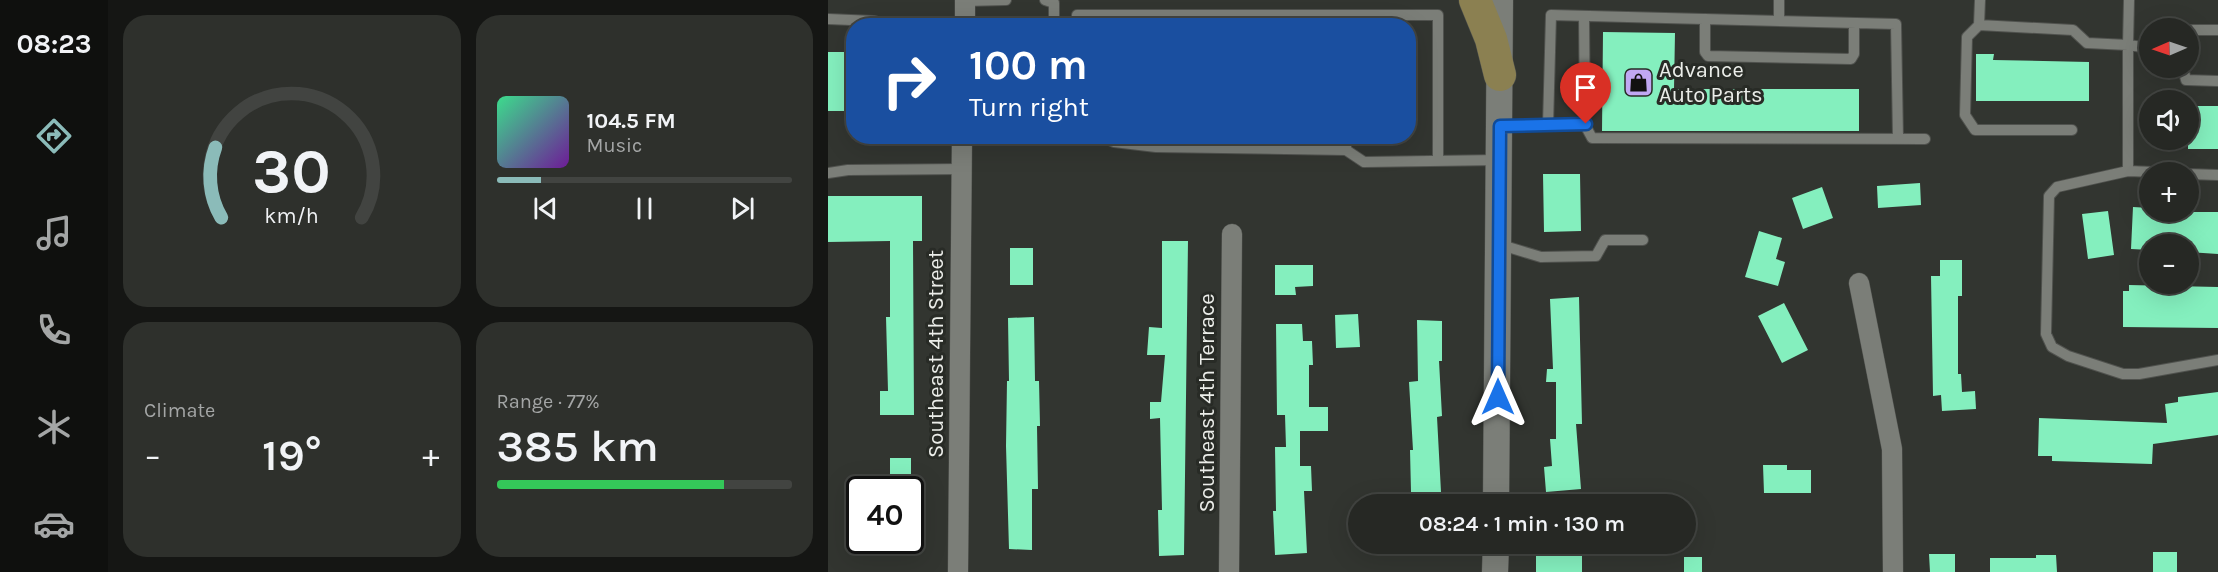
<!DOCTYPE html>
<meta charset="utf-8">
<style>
body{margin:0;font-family:Karla,sans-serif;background:#2e302c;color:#f1f3f6;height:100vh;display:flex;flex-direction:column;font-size:22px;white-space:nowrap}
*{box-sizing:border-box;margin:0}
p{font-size:20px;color:#a4a6a6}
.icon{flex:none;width:33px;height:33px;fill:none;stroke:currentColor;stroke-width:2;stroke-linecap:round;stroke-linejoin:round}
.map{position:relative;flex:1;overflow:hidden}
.details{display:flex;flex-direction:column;gap:15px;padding:15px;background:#151614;width:720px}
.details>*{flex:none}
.hud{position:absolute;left:18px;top:18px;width:570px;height:126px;border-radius:24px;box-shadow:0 6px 24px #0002,0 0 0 2px #424441;background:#1a4fa0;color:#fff;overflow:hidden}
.needle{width:39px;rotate:268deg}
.buttons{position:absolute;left:1311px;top:18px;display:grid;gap:12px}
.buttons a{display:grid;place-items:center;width:60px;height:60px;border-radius:50%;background:#262824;box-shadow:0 6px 24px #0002,0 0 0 2px #424441;font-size:30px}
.speed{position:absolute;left:18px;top:476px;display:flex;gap:12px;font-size:30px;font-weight:700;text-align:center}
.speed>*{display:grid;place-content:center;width:78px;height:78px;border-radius:50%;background:#262824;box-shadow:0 6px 24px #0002,0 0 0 2px #424441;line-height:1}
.speed .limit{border:3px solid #111;border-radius:9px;background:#fff;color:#111}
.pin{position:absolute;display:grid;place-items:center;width:51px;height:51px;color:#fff;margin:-62px -26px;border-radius:50% 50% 50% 0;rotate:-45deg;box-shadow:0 0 6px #0007}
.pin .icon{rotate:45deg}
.me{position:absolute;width:66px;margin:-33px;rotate:0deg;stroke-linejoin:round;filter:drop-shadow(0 0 4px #0008)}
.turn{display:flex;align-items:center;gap:21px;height:126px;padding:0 24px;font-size:27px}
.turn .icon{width:78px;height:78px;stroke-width:2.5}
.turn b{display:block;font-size:42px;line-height:51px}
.big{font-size:45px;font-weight:600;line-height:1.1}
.details .widget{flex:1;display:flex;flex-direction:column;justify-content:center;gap:9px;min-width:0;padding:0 21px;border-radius:24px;background:#2e302c}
.details .dial{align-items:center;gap:0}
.dial svg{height:156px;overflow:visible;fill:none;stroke:#424441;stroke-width:7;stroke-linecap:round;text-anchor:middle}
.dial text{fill:#f1f3f6;stroke:none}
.song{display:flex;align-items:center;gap:18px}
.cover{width:72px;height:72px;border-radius:9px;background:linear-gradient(135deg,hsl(150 70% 55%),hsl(280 70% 35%))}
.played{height:6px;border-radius:3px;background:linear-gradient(90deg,#8bbbb9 15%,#424441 15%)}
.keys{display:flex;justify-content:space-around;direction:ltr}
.heat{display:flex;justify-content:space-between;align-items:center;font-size:33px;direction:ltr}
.charge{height:9px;border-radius:4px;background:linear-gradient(90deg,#34c759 77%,#424441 0)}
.details .tiles{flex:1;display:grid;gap:15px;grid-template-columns:repeat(2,1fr)}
.trip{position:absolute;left:520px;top:494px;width:348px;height:60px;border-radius:30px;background:#262824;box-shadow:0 6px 24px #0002,0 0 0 2px #424441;font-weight:600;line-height:60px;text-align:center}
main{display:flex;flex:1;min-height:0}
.tabs{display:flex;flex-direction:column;width:108px;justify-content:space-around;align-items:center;background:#0f100e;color:#a4a6a6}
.tabs .icon{width:42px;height:42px}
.tabs .on{color:#8bbbb9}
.tabs b{font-size:27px;color:#f1f3f6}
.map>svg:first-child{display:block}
.building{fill:#84efbe}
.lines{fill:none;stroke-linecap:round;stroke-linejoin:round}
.service-casing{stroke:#50524e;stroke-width:12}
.minor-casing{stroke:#50524e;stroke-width:21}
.tertiary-casing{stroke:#50524e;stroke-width:27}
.primary-casing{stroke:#50524e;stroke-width:33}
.service{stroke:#7b7e78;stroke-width:10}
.minor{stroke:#7b7e78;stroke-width:20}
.tertiary{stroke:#7b7e78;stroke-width:26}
.primary{stroke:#8b8051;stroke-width:32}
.route-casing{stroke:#114b97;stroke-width:15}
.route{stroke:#1a73e8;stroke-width:10}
.labels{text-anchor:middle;stroke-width:6;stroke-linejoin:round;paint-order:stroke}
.poi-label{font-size:22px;fill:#ebede9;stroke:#282b26;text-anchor:start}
.street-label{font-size:22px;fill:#ebede9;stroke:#282b26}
</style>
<main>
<nav class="tabs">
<b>08:23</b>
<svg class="icon on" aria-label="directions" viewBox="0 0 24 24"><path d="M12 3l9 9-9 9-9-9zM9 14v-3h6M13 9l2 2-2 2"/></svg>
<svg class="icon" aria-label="music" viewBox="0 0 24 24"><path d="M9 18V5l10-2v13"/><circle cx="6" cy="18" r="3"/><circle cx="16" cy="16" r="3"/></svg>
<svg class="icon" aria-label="phone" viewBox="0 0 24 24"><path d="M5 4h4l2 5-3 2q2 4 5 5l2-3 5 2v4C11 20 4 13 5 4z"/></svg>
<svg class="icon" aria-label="climate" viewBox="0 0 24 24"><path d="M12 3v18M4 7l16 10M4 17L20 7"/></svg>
<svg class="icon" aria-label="car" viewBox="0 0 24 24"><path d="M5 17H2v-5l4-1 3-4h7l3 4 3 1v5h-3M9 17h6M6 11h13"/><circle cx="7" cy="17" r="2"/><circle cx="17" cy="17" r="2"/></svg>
</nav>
<section class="details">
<div class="tiles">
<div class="widget dial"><svg viewBox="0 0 100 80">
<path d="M14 69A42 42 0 1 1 86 69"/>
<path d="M14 69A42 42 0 0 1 11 33" stroke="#8bbbb9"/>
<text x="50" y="56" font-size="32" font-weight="700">30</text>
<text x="50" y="72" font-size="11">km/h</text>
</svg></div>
<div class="widget">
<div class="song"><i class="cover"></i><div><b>104.5 FM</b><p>Music</p></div></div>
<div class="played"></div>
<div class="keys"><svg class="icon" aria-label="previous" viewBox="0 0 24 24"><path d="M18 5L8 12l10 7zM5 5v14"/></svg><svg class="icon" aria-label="pause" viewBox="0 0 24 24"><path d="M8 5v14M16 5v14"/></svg><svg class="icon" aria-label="next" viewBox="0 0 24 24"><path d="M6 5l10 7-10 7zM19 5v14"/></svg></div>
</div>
<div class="widget"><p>Climate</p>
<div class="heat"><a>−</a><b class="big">19°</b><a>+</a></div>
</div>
<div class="widget"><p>Range · 77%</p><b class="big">385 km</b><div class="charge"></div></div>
</div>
</section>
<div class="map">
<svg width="1390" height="572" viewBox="0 0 1390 572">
<rect width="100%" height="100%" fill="#323530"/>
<path class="building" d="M775 32 847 33 846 89H1031V131H774Z
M0 52H26V111H0Z
M1148 54H1166L1165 60 1261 62V101H1148Z
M1360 106H1390V149H1360Z
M715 174H752L753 231 716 232Z
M1092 183 1093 205 1050 208 1049 186Z
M994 187 1005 218 975 229 964 198Z
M0 196H94V241H85L86 415H52V391H60L58 317H62V241L0 242Z
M1305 207 1322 208V212H1390V254L1360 252V244H1322V250L1303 249Z
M1280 211 1286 255 1260 259 1254 214Z
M931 231 954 238 948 259 957 262 950 286 917 277Z
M334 241H360L356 555 331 556 330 510H334L332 418 322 419V402H333L337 355H319L321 327 334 328Z
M182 248H205V285H182Z
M1112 260H1134V296H1130V374H1133L1134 392 1147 391 1148 409 1114 411 1113 395 1105 396 1103 276H1112Z
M447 265H485V286L467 287 468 295H447Z
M1301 285 1390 287V328L1295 327V291H1301Z
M751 297 754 424H748L753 489 718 492 716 467 724 466 722 439H728V382H718L719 369H725L722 299Z
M956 303 980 350 954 363 930 316Z
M530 314 532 347 508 348 507 315Z
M206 317 207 381H211L212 426H209L210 489H204V550L181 549 178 446 179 381H181L180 318Z
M589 320 614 321V361H611L614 416 609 417 613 492H583L582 450H585L581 382 590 381Z
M448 324H474L475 341H484L485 365H481V407H500V431H472V466H483L484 491H476L479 553 447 555 445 511H448L447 447H458L457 415H449Z
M1390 392V435L1325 444 1324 464 1224 461V456H1210L1211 418 1339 423 1337 404 1350 402V397Z
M62 458H83V489H62Z
M935 465H959V470H983V493H936Z
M721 545H743V552H754V572H708V551H721Z
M1325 552H1349V572H1325Z
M1101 554H1127V572H1102Z
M1208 555H1228L1229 572H1162V558H1208Z
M856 557H874V572H856Z"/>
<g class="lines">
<defs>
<path id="service" d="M217 0 226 3V26
M951 0V21
M1152 0 1151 25 1139 37 1137 115 1147 130H1244
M1301 0 1300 45 1322 48
M137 1 178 0
M756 16 757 125
M0 19 46 21 66 26
M877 19V52L880 56 1023 59 1026 54V23
M1151 25 1245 30 1259 43 1300 45V171
M249 26V15H610V160
M1360 30H1390
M1355 68 1358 80 1390 81
M720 125 723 15 1068 24 1070 138
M672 126 757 125 764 138 1097 139
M272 136 286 142 328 147 518 150 536 162 670 160
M518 150V136
M1326 172 1300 171 1229 187 1221 196 1218 334 1224 347 1240 356 1295 374H1311L1390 360
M0 173 20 170 133 169
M1360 174 1390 175
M670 244 713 257 768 256 777 240H815"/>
<path id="minor" d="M137 26V0
M1031 283 1064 449 1065 572
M130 572 134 136
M401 572 404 234"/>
<path id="tertiary" d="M668 504 672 0
M667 572 668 543"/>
<path id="primary" d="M647 0 663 39 672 75"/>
</defs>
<use href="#service" class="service-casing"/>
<use href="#minor" class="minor-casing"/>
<use href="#tertiary" class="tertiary-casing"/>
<use href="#primary" class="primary-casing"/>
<use href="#service" class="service"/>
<use href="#minor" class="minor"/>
<use href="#tertiary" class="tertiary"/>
<use href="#primary" class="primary"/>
</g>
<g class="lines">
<defs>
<path id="route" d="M670 397 672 126 758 124"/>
</defs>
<use href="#route" class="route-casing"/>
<use href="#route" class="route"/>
</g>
<defs>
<symbol id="shop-square" viewBox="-11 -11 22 22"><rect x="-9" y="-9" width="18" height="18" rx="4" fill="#c0a8f3" stroke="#282b26"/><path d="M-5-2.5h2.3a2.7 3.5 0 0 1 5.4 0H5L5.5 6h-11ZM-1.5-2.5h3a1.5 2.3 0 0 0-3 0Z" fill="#111"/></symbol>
</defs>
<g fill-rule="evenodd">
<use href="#shop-square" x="794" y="66" width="33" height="33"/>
</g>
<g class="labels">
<g class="poi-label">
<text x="831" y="77">Advance<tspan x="831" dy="25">Auto Parts</tspan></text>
</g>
<g class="street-label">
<text transform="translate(107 354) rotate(-90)" y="8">Southeast 4th Street</text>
<text transform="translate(378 403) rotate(-90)" y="8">Southeast 4th Terrace</text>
</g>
</g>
</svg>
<div class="buttons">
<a><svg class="needle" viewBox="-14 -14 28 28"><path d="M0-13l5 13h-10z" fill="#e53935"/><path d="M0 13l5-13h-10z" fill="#a4a6a6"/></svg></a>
<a><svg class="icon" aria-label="sound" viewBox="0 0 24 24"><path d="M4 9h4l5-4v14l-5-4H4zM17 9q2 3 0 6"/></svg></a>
<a>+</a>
<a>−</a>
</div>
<div class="speed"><div class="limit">40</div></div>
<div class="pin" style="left:758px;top:124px;background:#d93025"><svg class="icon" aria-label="arrive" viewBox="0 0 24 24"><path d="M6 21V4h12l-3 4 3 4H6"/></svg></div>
<svg class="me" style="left:670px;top:397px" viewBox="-20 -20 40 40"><path d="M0-17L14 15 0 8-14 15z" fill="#1a73e8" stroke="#fff" stroke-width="4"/></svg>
<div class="trip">08:24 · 1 min · 130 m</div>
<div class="hud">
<div class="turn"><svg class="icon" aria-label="right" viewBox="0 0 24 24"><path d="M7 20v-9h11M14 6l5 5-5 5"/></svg><div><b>100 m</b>Turn right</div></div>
</div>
</div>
</main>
